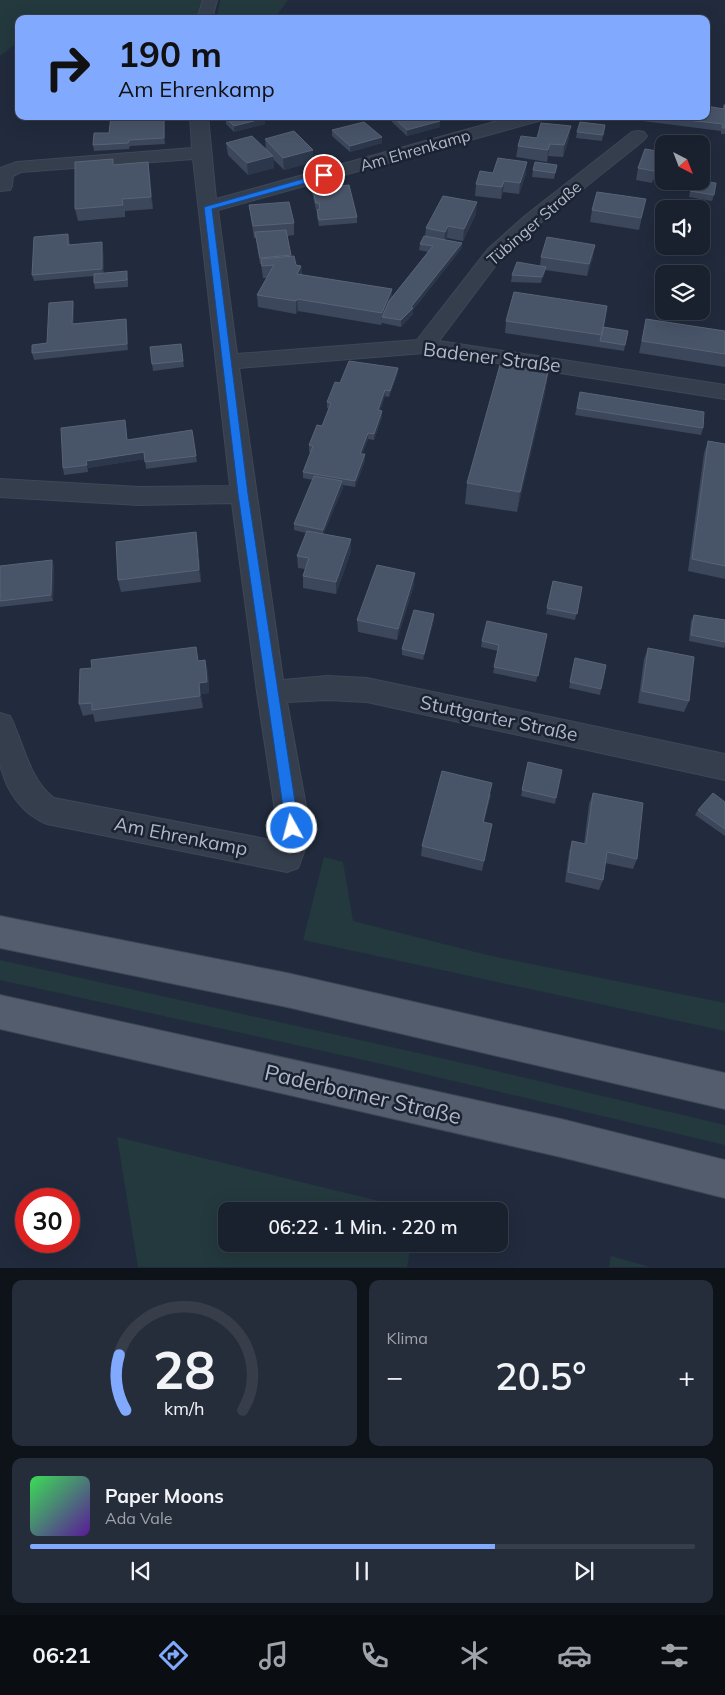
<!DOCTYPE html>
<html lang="de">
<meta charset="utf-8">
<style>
body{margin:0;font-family:Mulish,sans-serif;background:#262d3a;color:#f1f3f6;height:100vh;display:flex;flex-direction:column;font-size:19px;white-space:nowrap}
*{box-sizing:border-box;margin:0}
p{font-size:16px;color:#9fa3aa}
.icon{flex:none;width:28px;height:28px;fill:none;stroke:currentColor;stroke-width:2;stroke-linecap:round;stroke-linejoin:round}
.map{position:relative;height:1268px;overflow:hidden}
.side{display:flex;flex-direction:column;gap:12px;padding:12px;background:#0e1219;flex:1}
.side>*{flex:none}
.banner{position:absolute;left:15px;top:15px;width:695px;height:105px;border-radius:10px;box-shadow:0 5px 20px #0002,0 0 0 1px #373e4a;background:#81a9fe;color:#111;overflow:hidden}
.needle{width:32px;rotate:138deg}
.buttons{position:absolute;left:655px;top:135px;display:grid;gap:10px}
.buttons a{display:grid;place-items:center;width:55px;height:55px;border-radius:10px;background:#19202e;box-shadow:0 5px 20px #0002,0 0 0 1px #373e4a;font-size:25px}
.speed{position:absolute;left:15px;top:1188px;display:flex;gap:10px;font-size:25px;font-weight:700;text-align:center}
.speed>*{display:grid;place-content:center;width:65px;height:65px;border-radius:50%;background:#19202e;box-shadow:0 5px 20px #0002,0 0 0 1px #373e4a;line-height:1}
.speed .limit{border:8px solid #d22;background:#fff;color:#111}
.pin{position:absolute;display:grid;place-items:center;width:42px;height:42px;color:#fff;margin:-21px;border:2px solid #fff;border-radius:50%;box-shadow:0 1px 5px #0007}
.me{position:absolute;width:55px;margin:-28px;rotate:353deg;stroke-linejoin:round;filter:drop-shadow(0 0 4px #0008)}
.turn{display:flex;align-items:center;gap:18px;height:105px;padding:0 20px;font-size:22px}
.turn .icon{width:65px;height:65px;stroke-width:2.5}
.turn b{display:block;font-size:35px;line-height:42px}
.big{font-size:38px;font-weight:600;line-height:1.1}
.side .tile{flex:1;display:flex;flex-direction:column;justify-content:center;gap:8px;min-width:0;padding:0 18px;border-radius:10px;background:#262d3a}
.side .dial{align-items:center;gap:0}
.dial svg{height:130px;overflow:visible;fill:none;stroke:#373e4a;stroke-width:7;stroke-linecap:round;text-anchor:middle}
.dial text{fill:#f1f3f6;stroke:none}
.song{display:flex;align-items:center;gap:15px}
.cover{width:60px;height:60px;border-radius:8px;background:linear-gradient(135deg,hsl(130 70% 55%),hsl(270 70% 35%))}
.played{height:5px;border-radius:2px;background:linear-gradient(90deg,#81a9fe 70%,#373e4a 70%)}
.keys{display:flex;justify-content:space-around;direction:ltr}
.heat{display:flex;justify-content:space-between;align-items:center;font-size:28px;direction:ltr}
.side .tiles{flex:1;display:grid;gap:12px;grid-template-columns:1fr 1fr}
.tile:last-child{grid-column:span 2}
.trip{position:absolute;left:218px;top:1202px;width:290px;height:50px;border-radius:10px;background:#19202e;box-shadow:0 5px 20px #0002,0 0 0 1px #373e4a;font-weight:600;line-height:50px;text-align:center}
.menu{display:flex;height:80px;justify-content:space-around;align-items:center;background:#0a0d12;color:#9fa3aa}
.menu .icon{width:35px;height:35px}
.menu .selected{color:#81a9fe}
.menu b{font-size:22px;color:#f1f3f6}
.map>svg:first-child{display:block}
.green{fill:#23393e}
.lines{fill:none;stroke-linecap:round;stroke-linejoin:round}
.minor-casing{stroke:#3f4756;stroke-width:2}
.major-casing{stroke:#3f4756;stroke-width:2}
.minor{fill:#353e4d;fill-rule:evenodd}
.major{fill:#535d6d;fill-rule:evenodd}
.wall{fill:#3c475c}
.shaded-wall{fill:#2c374b}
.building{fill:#485468;stroke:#596377}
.route{fill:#1a73e8;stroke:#114b97}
.labels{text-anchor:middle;stroke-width:5;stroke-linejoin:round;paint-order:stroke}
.far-street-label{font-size:16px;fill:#b1b8c9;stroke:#1b2332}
.street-label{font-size:19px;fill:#b1b8c9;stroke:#1b2332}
.near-street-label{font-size:22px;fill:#b1b8c9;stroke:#1b2332}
</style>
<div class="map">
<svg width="725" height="1268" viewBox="0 0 725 1268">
<rect width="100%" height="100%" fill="#212b3d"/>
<path class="green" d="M0 0H203L199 19H98L63 14 55 19H19V41L0 56Z
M220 0H288L274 19H217Z
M324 857 343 862 353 921 487 955 725 1003V1031L303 940Z
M0 960 454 1061 725 1125V1145L373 1062 0 980Z
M117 1137 416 1210 226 1211V1244H411L407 1267H138Z
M611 1256 650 1267H609Z"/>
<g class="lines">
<defs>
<path id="minor" d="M203 0H217L212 19H197Z
M190 116H208L216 199 516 116H544L542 120 218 210 237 354 417 340 488 249 525 216 632 132 638 131 644 132 647 136 644 140 539 224 502 257 439 341 725 385V399L447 355 424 353 239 368 283 680 327 676 367 678 725 754V780L367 702 327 700 287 702 308 817 309 839 298 868 287 872 47 824C22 814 6 791 0 764 0 749 0 729 0 713L10 716C24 743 29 780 54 798L276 841 277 839 276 817 257 692 232 503 139 505 0 497V479L139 487 230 486 193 159 21 172 13 176 12 186 10 190 0 191V168L17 162 192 148Z"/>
<path id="major" d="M0 916 287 973 725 1073V1109L287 1007 0 948Z
M0 995 561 1119 725 1160V1198L561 1157 0 1029Z"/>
</defs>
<use href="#minor" class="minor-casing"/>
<use href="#major" class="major-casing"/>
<use href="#minor" class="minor"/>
<use href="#major" class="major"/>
</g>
<path class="wall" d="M724 105H725V134H721V131L635 120 636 116H706L723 109Z
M111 116H164L165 144 130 146 129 149 94 151 93 145 109 133Z
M392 116H445V120L440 121V127L407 136 392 122Z
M611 116H632V119Z
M226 118H265V124L234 132 226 124Z
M605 125 602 141 576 138 577 132Z
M332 130 382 137V143L350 152 332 136Z
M537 138H569L563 157 548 156 547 162 516 157 518 146Z
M265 139 313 162 284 170 273 159 274 168 248 175 228 155 226 143 266 149Z
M664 152V181H681L680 184 653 180 652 183 636 180 638 168Z
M148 162 153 209 125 211V217L78 221 75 209 114 165Z
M557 165 554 179 532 177 533 170Z
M493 173 526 174 519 194 503 192 501 199 475 196 476 184Z
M692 181 714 195 712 201 689 197Z
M312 186H340L357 217V223L319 226 317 216V210L319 209 316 210 312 192Z
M646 199 639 230 590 222 592 210Z
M249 205 294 223V235L287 236 291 256 296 265 301 266 302 275 392 289V297L428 252 419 250 420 244 425 236 426 228 476 214 463 241 447 238 446 240 462 243 461 249 413 310V314L401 327 382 323 381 325 298 311 296 314 258 307 257 295 267 278H263L261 264H260L256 238H254Z
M68 234 70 245 103 248 104 273 128 278V287L95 289 94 283V276L34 281 32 275Z
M541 257H593L587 276 545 270 541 283 511 282 512 275 540 266Z
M73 301 74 308V324L126 319 127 325 128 350 34 360 32 353 47 343Z
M646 319 725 331V367L639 353Z
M506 321 603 327 628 331 624 351 505 333Z
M181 344 184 367 153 371 152 364Z
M398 368 397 375 389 397 385 396 380 411 382 417 374 440 368 439 362 454H365V461L355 487 343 485V488L323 534 351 539V551L336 594 303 588V576L305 569 298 568 297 556 306 533 294 530V524L313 480 303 478V472L311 452H309V445L322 426 329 409 327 408V402L340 383Z
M548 372 545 393 517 512 465 504 467 483Z
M580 392 703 428 701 435 575 415Z
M126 427 127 440 192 430 197 462 146 469 145 459 88 468V472L64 475 63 468Z
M708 441 725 444V579L688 571 704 453Z
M196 532 198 544 201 582 121 592 118 580Z
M0 566H54L53 601 0 607Z
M553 581 582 587 575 620 546 614Z
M414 585 397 640 358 632 357 620Z
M694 615 725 620V646L724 648 689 641 691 621Z
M434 620 423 660 402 655V649Z
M547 634 536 682 493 673 498 651 481 647 482 641Z
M648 648 689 701 684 712 638 703 644 659Z
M575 658 601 689 600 695 569 688Z
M205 660 208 672 209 693 201 694 203 708 95 722 93 714 83 716 79 704 199 661Z
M528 762 556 798 555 804 521 796Z
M593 793 637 859 633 869 605 863 603 880 599 890 565 882 569 852 572 841 584 844 589 804Z
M491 794 484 822 492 824 482 871 421 856 422 846Z
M725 802V836L695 815 698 810Z"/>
<path class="shaded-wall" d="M164 116 165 144 164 138Z
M435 116H445V120L440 121V127L407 136V130Z
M467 116H476L466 119Z
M265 118V124L234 132V126Z
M571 126 569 138 563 157 564 145Z
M382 137V143L350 152V146Z
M550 144 547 162 548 150Z
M313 150V162L284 170 283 158Z
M273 156 274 168 248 175 247 163Z
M148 162 150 174 153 209 151 197Z
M527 162 526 174 519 194 520 183Z
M504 181 503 192 501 199 502 187Z
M477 202 476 214 463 241 464 229Z
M448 226 447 238 444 243 445 232Z
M102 242 103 248 104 275 102 269Z
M462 243 461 249 413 310V314L401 327V320Z
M595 245 593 257 587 276 589 264Z
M301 266 302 278 297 274Z
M546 267 545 273 541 283 542 277Z
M392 289V301L382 317 381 325 382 313Z
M297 299 298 311 296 314V301Z
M73 301 74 308V330L72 324Z
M126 319 127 325 128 350 127 344Z
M398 368 397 375 389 397 390 391Z
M548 372 545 393 517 512 520 492Z
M385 390V396L378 417V410Z
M382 411V417L374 440V434Z
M368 433V439L360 460V454Z
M144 452 145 459 88 468V472L86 461Z
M365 454V461L355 487V481Z
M342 481 343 488 323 536V530Z
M196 532 198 544 201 582 199 570Z
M351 539V551L336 594V582Z
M52 560 54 566 53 601 51 595Z
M415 573 414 585 397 640 398 629Z
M434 614V620L423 660 424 654Z
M205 660 208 672 209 693 201 694 203 708 200 696 199 683Z"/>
<path class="building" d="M724 105H725V128H722L723 124 652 116H706V106L724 109Z
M111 116H164V138L129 140 128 143 93 145 94 133H109Z
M234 116H263L265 118 234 126 226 118Z
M392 116H436H435L440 121 407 130Z
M364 122 382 137 350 146 332 130Z
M580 122 605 125 603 135 577 132Z
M541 123 571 126 564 145 550 144 548 150 518 146 521 136 537 138Z
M294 131 313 150 283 158 265 139Z
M252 136 273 156 247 163 226 143Z
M645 149 664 152V170L655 168 654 171 638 168Z
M498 158 527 162 520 183 504 181 502 187 476 184 480 171 493 173Z
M113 159V165L148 162 151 197 122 199 123 205 75 209V162Z
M535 162 557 165 555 173 533 170Z
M339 178 340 186 349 185 357 217 319 220 317 210 320 209 319 203H316L312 186Z
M692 181H701L716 183 714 195 690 191Z
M597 192 646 199 641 218 592 210Z
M443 196 477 202 464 229 448 226 445 232 426 228Z
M289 202 294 223 253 226 249 205Z
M286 230 291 255 260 258 255 232Z
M68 234V245L102 242V269L32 275 34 237Z
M424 236 462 243 411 307 413 308 401 320 382 317 389 301 433 246 420 244Z
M547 237 595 245 589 264 541 257Z
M294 256 296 265 301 266 297 274 392 289 382 313 297 299 296 301 257 295 274 265 262 266 261 259Z
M517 262 546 267 542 277 512 275Z
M127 271V280L94 283V274Z
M514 292 607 306 602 335 506 321Z
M73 301 72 324 126 319 127 344 32 353V345L47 343 49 303Z
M646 319 725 331V354L642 341Z
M603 327 628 331 625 345 600 341Z
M181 344 183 361 152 364 150 347Z
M349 361 398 368 390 391 385 390 378 410 382 411 374 434 368 433 360 454H365L355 481 303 472 313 446 309 445 317 425 322 426 331 403 327 402 335 382 340 383Z
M500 365 548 372 520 492 467 483Z
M580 392 704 412 703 428 577 408Z
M125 420 127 440 192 430 196 456 145 462 144 452 86 461 87 465 63 468 61 428Z
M708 441 725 444V566L692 559Z
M314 476 342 481 323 530 294 524Z
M307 531 351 539 336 582 303 576 309 558 297 556Z
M196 532 199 570 118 580 116 542Z
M52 560 51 595 0 601V566Z
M377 565 415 573 398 629 357 620Z
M553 581 582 587 577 614 547 608Z
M414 610 434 614 424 654 402 649Z
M694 615 725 620V642L691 635Z
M487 621 547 634 538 676 494 667 499 645 482 641Z
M196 647 198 661 205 660 207 682 199 683 200 696 92 710V703L79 704 80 669 92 668 91 660Z
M648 648 694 657 689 701 642 691Z
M575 658 606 665 601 689 570 682Z
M528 762 562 770 556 798 522 790Z
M442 771 492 783 483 822 492 824 484 861 422 846Z
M593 793 643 803 637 859 607 852 603 880 568 872 572 841 586 844Z
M713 793 725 802V829L698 810Z"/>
<path class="route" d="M324 173 328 175 327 177 212 209 248 494 299 828 297 832 292 834 288 832 286 828 238 494 204 207Z"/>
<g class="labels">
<g class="far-street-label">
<text transform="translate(415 150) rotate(-16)" y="6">Am Ehrenkamp</text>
<text transform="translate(534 223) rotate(-41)" y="6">Tübinger Straße</text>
</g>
<g class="street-label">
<text transform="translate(492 357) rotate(7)" y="7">Badener Straße</text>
<text transform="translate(499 718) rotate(12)" y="7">Stuttgarter Straße</text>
<text transform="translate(181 836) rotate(11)" y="7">Am Ehrenkamp</text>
</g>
<g class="near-street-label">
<text transform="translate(363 1094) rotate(13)" y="8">Paderborner Straße</text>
</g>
</g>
</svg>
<div class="buttons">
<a><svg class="needle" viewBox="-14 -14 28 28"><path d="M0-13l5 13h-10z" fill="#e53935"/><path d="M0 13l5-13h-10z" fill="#9fa3aa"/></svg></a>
<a><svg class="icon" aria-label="sound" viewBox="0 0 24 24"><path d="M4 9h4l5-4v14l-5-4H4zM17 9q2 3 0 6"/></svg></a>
<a><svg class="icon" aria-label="layers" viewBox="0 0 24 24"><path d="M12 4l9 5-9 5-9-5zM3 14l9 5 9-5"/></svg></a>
</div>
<div class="speed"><div class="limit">30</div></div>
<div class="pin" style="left:324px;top:175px;background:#d93025"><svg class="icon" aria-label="arrive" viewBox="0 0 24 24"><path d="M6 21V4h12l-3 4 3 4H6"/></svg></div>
<svg class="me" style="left:292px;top:828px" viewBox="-20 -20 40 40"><circle r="17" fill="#1a73e8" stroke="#fff" stroke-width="3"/><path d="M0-11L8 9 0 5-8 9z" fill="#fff"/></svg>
<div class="trip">06:22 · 1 Min. · 220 m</div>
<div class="banner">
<div class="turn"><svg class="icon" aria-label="right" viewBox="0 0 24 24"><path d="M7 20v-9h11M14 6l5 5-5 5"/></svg><div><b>190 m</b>Am Ehrenkamp</div></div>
</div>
</div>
<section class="side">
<div class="tiles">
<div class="tile dial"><svg viewBox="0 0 100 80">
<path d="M14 69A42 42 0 1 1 86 69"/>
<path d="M14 69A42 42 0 0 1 10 35" stroke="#81a9fe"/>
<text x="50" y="56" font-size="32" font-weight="700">28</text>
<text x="50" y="72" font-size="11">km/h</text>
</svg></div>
<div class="tile"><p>Klima</p>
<div class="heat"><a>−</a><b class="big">20.5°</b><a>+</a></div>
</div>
<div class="tile">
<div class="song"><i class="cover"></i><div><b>Paper Moons</b><p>Ada Vale</p></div></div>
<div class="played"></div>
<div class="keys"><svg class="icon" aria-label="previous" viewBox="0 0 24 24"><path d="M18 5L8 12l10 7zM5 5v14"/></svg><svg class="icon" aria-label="pause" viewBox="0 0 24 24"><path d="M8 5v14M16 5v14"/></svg><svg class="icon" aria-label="next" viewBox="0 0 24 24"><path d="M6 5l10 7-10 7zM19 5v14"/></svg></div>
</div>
</div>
</section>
<nav class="menu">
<b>06:21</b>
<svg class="icon selected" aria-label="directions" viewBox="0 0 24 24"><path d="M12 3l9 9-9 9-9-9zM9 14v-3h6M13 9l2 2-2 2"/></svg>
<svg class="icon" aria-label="music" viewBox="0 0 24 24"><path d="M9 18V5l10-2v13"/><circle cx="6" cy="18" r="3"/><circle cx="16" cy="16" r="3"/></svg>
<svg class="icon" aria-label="phone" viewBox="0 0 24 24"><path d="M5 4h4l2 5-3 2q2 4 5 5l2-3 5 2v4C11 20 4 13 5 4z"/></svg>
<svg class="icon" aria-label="climate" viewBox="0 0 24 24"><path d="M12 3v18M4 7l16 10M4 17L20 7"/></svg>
<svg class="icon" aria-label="car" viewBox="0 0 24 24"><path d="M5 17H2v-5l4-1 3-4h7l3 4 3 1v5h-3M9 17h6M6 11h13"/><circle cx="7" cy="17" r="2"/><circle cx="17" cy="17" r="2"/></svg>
<svg class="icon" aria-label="filters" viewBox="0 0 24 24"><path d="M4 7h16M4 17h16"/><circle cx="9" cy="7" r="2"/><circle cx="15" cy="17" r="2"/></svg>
</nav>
